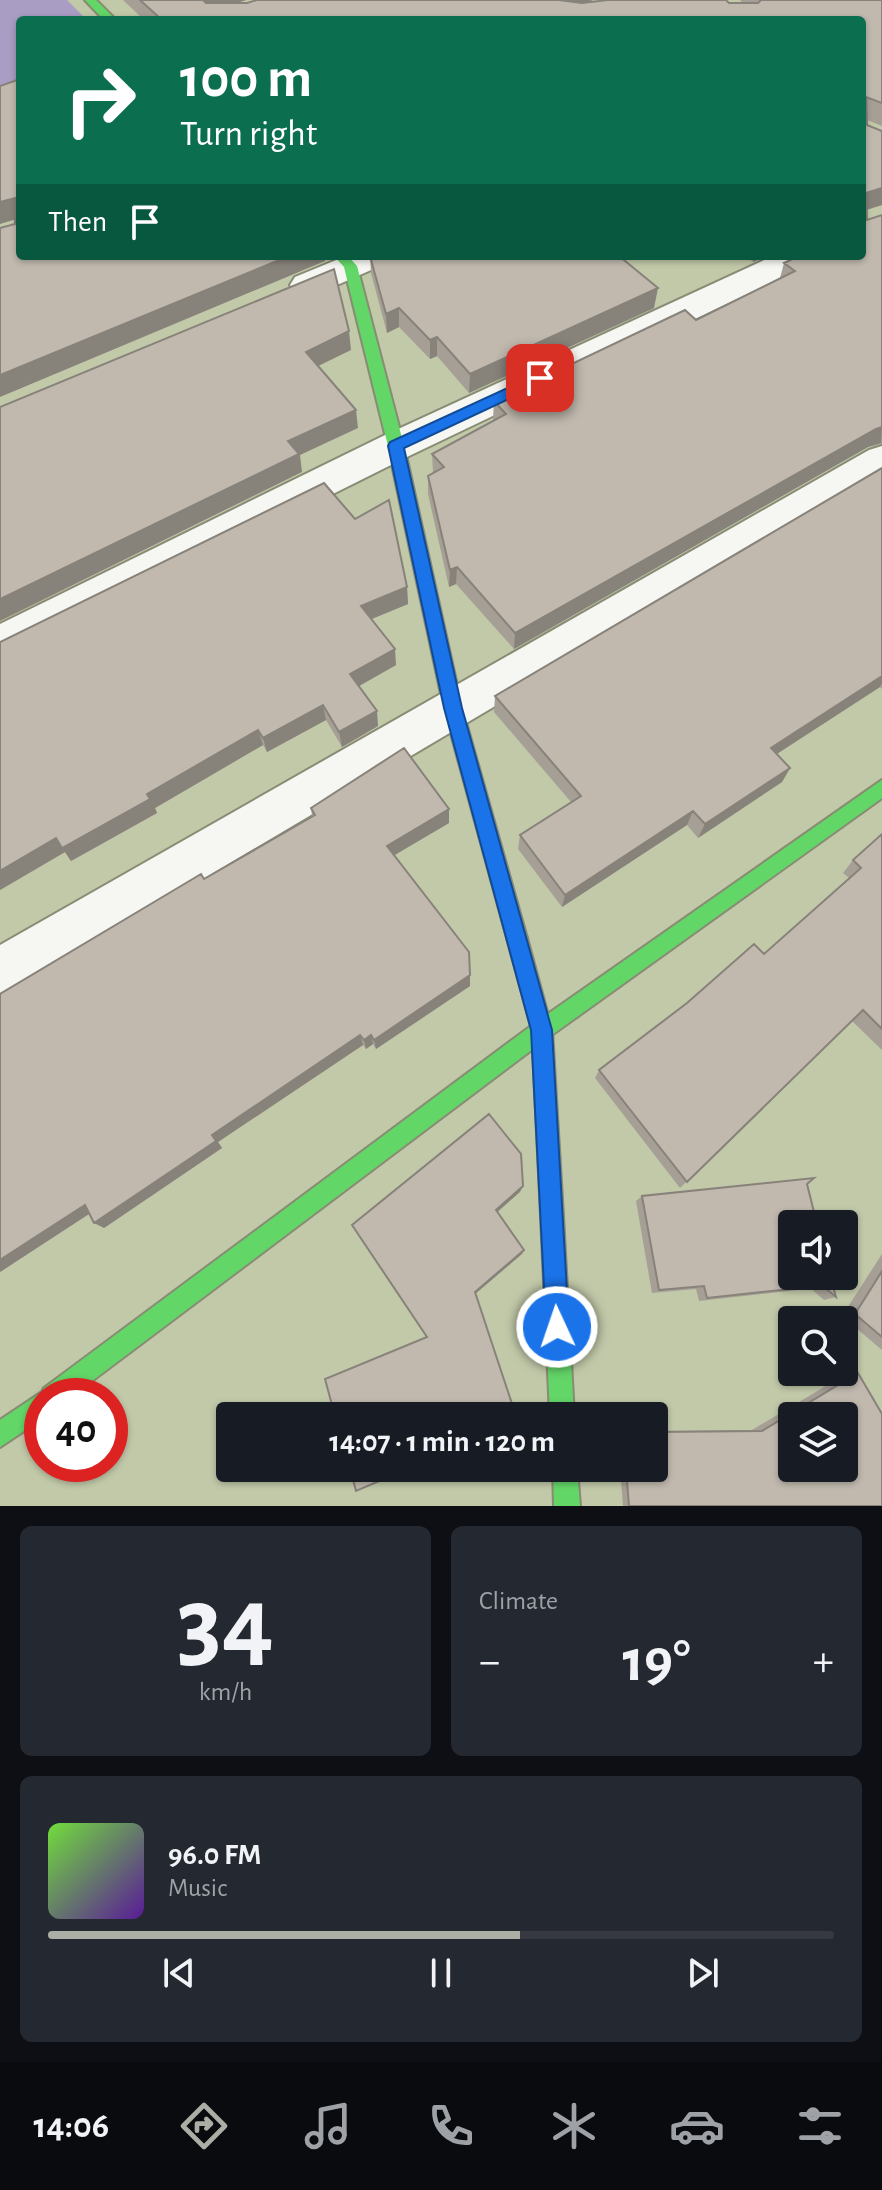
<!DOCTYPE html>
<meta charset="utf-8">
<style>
body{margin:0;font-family:"Alegreya Sans",sans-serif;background:#242831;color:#f1f3f6;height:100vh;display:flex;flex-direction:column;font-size:30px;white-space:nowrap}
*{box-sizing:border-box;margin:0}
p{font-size:26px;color:#9ea1a6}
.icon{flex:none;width:44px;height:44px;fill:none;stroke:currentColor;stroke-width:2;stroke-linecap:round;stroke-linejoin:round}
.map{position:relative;height:1506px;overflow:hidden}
.details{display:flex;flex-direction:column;gap:20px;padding:20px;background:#0d0f14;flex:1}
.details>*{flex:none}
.hud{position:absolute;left:16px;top:16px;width:850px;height:244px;border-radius:8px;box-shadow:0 2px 6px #0004;background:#0b6e4f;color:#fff;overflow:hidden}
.tools{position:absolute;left:778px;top:1210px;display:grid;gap:16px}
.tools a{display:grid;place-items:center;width:80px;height:80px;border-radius:8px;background:#171b24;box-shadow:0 2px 6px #0004;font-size:40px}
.speed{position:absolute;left:24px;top:1378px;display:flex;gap:16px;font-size:40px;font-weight:700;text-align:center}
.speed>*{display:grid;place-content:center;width:104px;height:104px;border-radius:50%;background:#171b24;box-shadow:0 2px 6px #0004;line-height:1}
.speed .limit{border:12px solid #d22;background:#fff;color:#111}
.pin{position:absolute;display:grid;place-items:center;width:68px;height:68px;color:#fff;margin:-34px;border-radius:16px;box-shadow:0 4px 12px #0006}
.me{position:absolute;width:88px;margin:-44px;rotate:357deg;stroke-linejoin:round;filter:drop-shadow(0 0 6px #0008)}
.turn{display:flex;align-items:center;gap:28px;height:168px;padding:0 32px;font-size:36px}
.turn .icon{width:104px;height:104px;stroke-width:2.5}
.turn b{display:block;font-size:56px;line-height:68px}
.then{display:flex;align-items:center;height:76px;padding:0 32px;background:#0003;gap:16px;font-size:30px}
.big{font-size:60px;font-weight:700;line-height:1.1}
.details .card{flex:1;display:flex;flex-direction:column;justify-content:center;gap:12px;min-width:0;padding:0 28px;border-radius:12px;background:#242831}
.details .dial{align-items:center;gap:0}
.dial b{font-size:104px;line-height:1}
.song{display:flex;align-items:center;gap:24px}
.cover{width:96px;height:96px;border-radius:12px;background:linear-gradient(135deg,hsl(100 70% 55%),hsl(270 70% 35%))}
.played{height:8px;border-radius:4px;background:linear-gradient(90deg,#aaaea4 60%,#363941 60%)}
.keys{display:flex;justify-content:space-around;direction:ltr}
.heat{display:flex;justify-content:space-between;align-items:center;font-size:44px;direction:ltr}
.details .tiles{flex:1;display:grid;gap:20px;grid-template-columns:1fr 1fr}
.card:last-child{grid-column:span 2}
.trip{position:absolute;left:216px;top:1402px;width:452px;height:80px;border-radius:8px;background:#171b24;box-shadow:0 2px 6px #0004;font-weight:700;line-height:80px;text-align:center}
.tabs{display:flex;height:128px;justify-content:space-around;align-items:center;background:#090b0e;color:#9ea1a6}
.tabs .icon{width:56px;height:56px}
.tabs .selected{color:#aaaea4}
.tabs b{font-size:36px;color:#f1f3f6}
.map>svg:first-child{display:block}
.forest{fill:#aa9dc3}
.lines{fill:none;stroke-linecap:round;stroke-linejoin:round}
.street-casing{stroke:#888c74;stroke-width:4}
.fast-casing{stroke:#888c74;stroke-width:4}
.slow-casing{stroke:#888c74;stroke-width:4}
.street{fill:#f6f7f2;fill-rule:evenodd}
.fast{fill:#63d668;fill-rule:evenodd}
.slow{fill:#ff974d;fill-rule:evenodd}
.wall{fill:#a69f96}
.shaded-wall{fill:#87827a}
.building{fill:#c1b9ae;stroke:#87827a;stroke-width:2;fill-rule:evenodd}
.route{fill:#1a73e8;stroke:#114b97;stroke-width:2}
</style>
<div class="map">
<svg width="882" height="1506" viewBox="0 0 882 1506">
<rect width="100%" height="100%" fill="#c2c9a9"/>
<path class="forest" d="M0 0H67L87 20H20V82L0 88Z"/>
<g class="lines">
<defs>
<path id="street" d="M346 256H391L387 263 319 293 307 296 295 293 290 285 295 277Z
M773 256H816L812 263 409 456 0 660V624L383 436Z
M882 446V477L17 989 0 996V945L869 450Z"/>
<path id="fast" d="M85 0H96L116 20H104Z
M334 256H348L357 266 404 446 462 708 527 938 524 945 517 947 510 945 507 938 444 708 388 446 344 267Z
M882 780V798L549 1037 72 1396H42V1419L0 1447V1420L42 1392 44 1388 535 1023Z
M552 1205 560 1208 563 1216 574 1416H550L541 1216 544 1208Z
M553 1468H577L580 1506H554Z"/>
<path id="slow" d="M517 929 524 931 527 938 552 1030 563 1216 560 1224 552 1227 544 1224 541 1216 532 1030 507 938 510 931Z"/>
</defs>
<use href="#street" class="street-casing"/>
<use href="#fast" class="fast-casing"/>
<use href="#slow" class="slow-casing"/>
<use href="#street" class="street"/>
<use href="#fast" class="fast"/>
<use href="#slow" class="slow"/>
</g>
<path class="wall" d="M123 0H246L236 3 593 0 586 3H743L740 0H882V126L867 120V125L882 131V205L867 210V220L882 215V444L868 447 514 649 456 584 449 587 428 494V476L433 473 432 454 494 421 493 419 494 401 696 320 780 278 784 263 862 256V20H144Z
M370 256 654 308 469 393 437 356 430 359 399 327 387 333 371 273Z
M745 256H766L753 262Z
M882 468V689L880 687 776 754 790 768 782 782 698 838 687 825 562 907 518 849 520 835 571 802 494 712 495 696Z
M407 587 408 604 371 619 396 665 359 686 378 726 342 747 326 720 267 752 263 745 155 808 157 813 71 861 65 852 0 890V642Z
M311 808 449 823 394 855 470 986 376 1049 373 1044 366 1049 363 1045 218 1142 222 1148 104 1228 89 1214 0 1272V994L204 879 312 816Z
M882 834V1050L852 1021 680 1188 595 1078 599 1070 764 954 849 878 843 873 853 860Z
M807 1184 792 1224V1276H830L836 1297 824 1300 809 1287 798 1290 699 1301 696 1289 652 1293 636 1201 642 1196Z
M882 1254V1350L842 1316Z
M858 1373 882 1506H623L620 1468H654V1431L752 1430 846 1374Z"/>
<path class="shaded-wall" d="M203 0H246L212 11 206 20Z
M559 0H593L563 11Z
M882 188V205L862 211 866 193Z
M15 198 20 218 0 224V202Z
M289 256H325V261L0 397V375Z
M754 256H766L753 262Z
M658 288 654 308 469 393 470 374Z
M399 308V327L387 333 386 314Z
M349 331 351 350 308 371 306 352Z
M437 337V356L430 359V340Z
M356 410 358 428 300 455 302 472 0 621V599L288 441Z
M882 427 881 443 868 447 514 649 515 633 876 429Z
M457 567 456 584 449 587 450 570Z
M407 587 408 604 362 623 361 606Z
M395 649 396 665 352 690 350 674Z
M882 676V683L880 687 763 763 771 748Z
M323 705 326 720 267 752 263 738Z
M377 711 378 726 342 747 339 732Z
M258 730 263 745 155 808 157 813 71 861 65 852 0 890V871L56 838 147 794Z
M790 768 782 782 698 838 705 824Z
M449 809V823L388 859 387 846Z
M693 811 687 825 562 907 565 895Z
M470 975V986L376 1049 374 1040Z
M360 1035 363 1045 218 1142 222 1148 104 1228 94 1223 212 1135Z
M371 1035 373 1044 366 1049 364 1040Z
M523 1186 520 1192 494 1215 496 1210Z
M85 1205 95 1210 0 1272V1260Z
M524 1250 522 1254 474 1295 475 1292Z"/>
<path class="building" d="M140 0H203L206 3H247L257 0H559L582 3 608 0H726L729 3H758L761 0H882V103L866 97 867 125 882 131V188L866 193 867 220 882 215V427L876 429 515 633 457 567 450 570 428 476 444 467 432 454 506 414 494 401 685 310 696 320 795 271 784 263 799 256H862V20H162Z
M20 79V256H289L0 375V228L15 224V198L0 202V86Z
M370 256H619L658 288 470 374 437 337 430 340 399 308 386 314Z
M334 269 349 331 306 352 356 410 288 441 299 454 0 599V407Z
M882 468V676L771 748 790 768 705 824 693 811 565 895 520 835 581 796 495 696Z
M324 483 355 519 389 500 407 587 361 606 395 649 350 674 377 711 339 732 323 705 263 738 258 730 147 794 150 799 62 848 56 838 0 871V642Z
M404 748 449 809 387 846 469 952 470 975 374 1040 371 1035 364 1040 360 1035 212 1135 216 1141 94 1223 85 1205 0 1260V994L201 874 204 879 315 815 311 808Z
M882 834V1029L863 1010 687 1182 599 1070 687 1003 754 944 764 954 861 868 853 860Z
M489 1114 521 1154 523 1186 496 1210 524 1250 475 1292 516 1416H335L325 1379 427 1337 352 1225Z
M814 1178 807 1184 817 1224H792V1276H803L809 1287 707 1298 704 1286 659 1290 642 1196Z
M882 1271V1337L855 1314Z
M811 1276H830L836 1297Z
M858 1373 882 1414V1506H629L626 1468H654V1432L762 1431ZM792 1416H844V1468H792Z
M350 1468H410L356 1491Z"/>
<path class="route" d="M540 373 545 374V382L404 448 462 708 552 1030 569 1327 566 1335 557 1339 549 1335 546 1327 531 1030 444 708 388 446 390 442Z"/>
</svg>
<div class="tools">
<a><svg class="icon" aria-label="sound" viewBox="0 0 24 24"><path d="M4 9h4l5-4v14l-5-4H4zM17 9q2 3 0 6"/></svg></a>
<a><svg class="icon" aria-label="search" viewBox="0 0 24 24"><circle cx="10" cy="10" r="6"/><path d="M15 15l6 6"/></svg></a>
<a><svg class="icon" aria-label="layers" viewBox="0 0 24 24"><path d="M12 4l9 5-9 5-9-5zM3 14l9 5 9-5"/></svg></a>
</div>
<div class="speed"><div class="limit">40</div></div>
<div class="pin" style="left:540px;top:378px;background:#d93025"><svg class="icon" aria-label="arrive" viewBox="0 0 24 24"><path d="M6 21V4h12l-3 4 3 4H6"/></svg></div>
<svg class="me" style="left:557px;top:1327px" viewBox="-20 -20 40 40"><circle r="17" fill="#1a73e8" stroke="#fff" stroke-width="3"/><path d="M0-11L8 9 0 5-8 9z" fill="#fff"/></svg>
<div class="trip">14:07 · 1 min · 120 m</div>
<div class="hud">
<div class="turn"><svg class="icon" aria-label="right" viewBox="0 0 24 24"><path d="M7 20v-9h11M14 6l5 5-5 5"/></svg><div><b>100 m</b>Turn right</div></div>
<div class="then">Then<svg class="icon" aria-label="arrive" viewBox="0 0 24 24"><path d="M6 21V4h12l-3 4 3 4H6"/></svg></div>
</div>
</div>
<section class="details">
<div class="tiles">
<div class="card dial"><b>34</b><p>km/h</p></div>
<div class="card"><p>Climate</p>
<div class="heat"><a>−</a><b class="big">19°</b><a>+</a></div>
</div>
<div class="card">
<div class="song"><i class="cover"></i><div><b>96.0 FM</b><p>Music</p></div></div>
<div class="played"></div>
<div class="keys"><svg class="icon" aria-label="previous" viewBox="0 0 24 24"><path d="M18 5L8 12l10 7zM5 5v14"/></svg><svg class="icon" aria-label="pause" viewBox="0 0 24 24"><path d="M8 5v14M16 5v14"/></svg><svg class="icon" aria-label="next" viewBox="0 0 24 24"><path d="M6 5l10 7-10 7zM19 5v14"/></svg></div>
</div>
</div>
</section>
<nav class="tabs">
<b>14:06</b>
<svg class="icon selected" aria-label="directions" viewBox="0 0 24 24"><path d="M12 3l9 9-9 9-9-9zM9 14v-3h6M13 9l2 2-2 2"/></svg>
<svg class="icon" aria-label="music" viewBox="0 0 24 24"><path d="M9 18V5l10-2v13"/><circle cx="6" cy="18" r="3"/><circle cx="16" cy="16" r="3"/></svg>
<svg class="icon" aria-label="phone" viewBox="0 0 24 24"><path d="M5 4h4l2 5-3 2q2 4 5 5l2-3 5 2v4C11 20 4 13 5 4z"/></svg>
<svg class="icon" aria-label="climate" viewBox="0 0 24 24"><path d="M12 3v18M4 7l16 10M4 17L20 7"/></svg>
<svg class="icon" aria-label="car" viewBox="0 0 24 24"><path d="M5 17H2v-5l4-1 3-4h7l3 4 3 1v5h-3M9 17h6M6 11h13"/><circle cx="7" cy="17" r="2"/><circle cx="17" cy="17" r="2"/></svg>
<svg class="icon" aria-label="filters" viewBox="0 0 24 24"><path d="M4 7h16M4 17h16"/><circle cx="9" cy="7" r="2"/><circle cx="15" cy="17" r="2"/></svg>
</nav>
